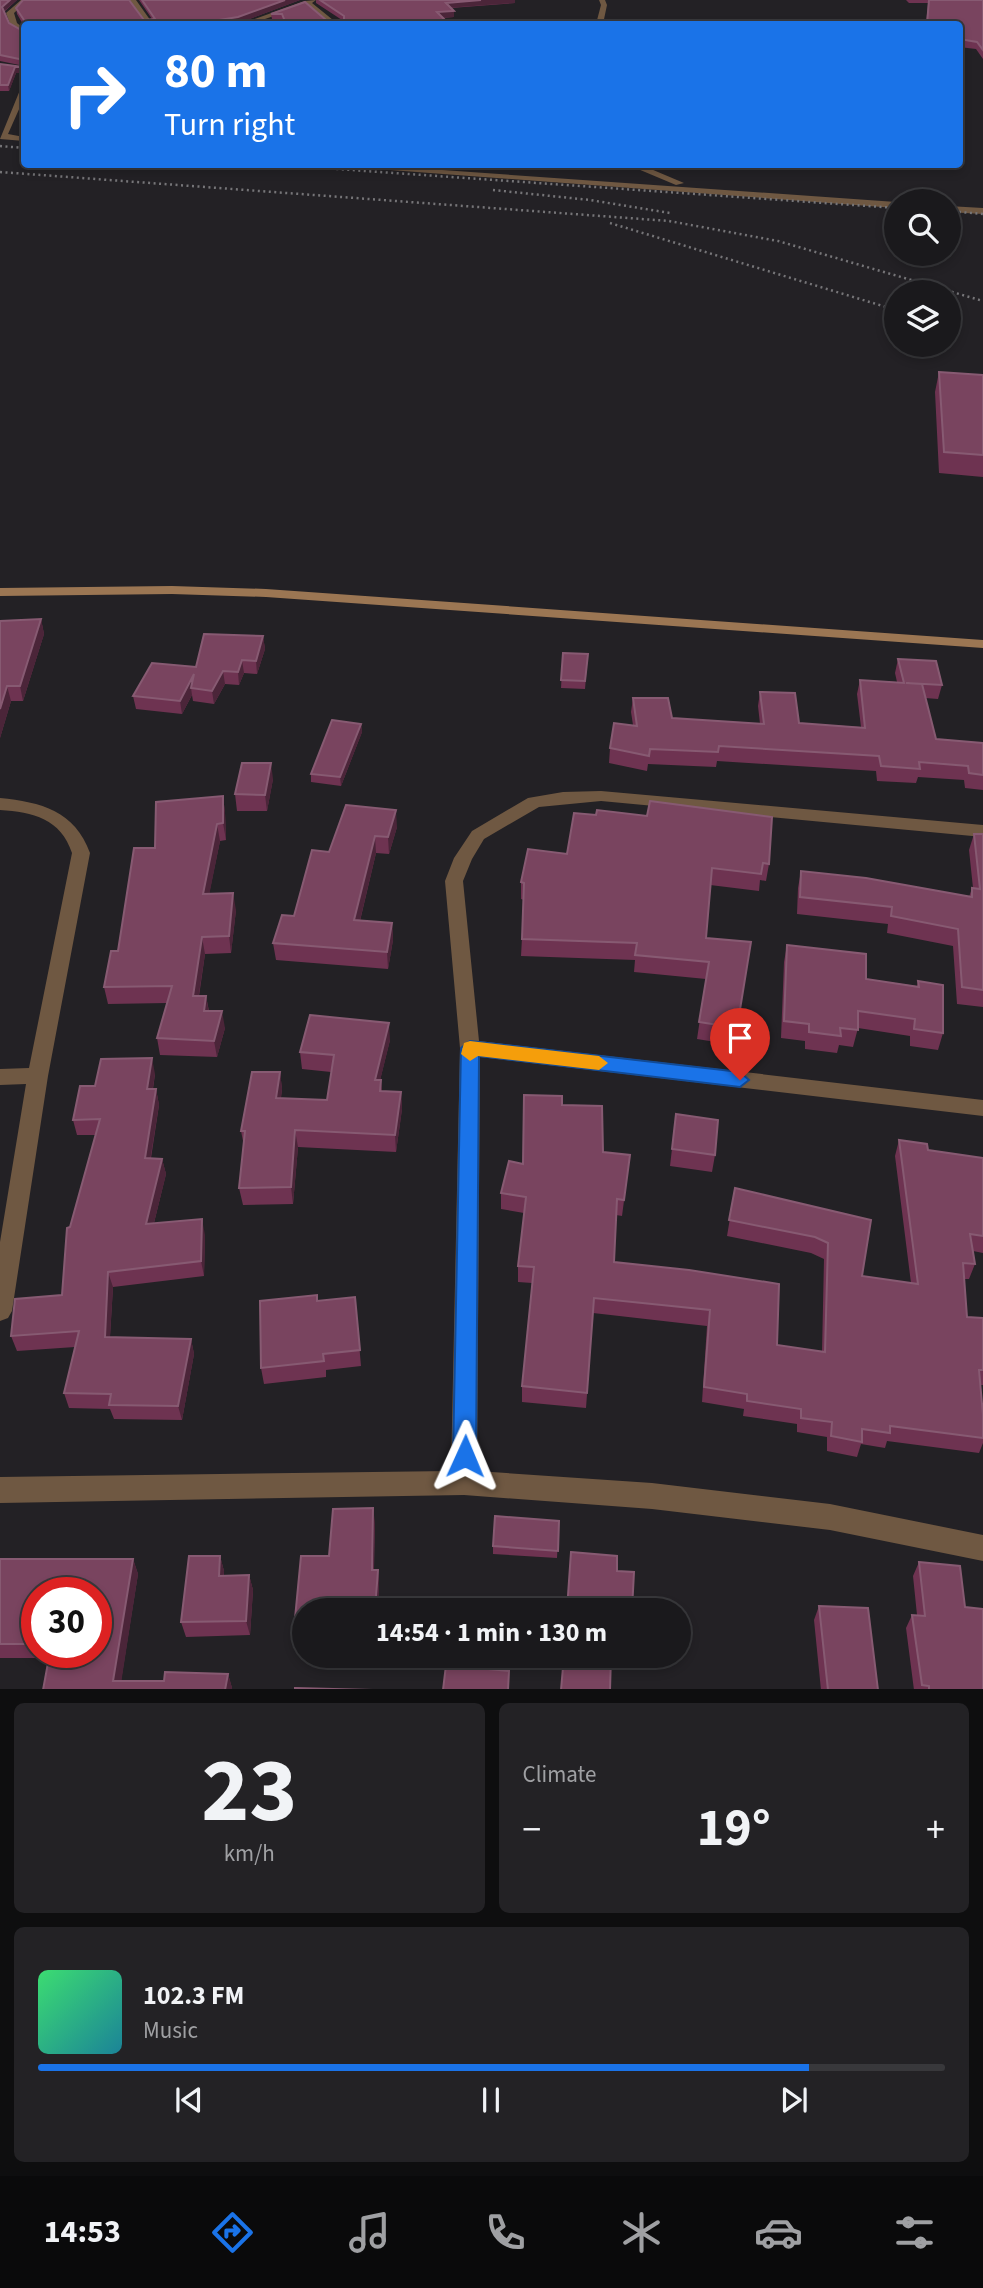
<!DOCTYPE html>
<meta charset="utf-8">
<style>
body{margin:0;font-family:"Source Sans 3",sans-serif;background:#232225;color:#f1f3f6;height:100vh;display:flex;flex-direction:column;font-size:26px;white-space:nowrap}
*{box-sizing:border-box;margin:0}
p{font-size:23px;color:#9fa0a3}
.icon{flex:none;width:38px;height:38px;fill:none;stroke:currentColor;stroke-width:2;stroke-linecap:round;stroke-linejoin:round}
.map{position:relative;height:1689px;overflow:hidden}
.sheet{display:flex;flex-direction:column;gap:14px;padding:14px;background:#0e0e0f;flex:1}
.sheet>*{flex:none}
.guide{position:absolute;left:21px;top:21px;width:942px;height:147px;border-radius:7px;box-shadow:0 4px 10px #0003,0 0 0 2px #38383b;background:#1a73e8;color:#fff;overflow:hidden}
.tools{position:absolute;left:884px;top:189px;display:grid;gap:14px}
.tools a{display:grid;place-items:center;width:77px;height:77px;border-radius:50%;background:#1a191c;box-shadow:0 4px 10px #0003,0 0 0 2px #38383b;font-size:35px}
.speed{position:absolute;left:21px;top:1577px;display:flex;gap:14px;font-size:35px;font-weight:700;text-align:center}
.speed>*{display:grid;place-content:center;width:91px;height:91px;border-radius:50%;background:#1a191c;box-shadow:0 4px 10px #0003,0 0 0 2px #38383b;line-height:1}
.speed .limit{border:10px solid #d22;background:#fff;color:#111}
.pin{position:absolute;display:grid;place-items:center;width:60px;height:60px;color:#fff;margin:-72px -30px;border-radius:50% 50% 50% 0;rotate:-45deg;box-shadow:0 0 7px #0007}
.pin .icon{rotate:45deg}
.me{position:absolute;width:77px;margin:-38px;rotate:1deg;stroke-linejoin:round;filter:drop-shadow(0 0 5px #0008)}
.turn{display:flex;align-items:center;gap:24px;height:147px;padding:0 28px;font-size:32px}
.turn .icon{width:91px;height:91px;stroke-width:2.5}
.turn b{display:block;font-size:49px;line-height:60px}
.big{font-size:52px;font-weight:700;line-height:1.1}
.sheet .tile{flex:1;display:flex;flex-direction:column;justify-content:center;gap:10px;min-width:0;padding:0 24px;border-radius:10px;background:#232225}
.sheet .dial{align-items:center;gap:0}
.dial b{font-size:91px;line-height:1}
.song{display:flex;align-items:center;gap:21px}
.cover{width:84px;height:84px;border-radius:10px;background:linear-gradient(135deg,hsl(140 70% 55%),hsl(190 70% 35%))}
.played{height:7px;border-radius:4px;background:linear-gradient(90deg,#1a73e8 85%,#38383b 85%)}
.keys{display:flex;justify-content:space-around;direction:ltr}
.heat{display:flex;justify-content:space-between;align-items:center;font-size:38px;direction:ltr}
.sheet .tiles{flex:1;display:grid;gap:14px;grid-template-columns:1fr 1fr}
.tile:last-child{grid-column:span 2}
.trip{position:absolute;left:292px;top:1598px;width:399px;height:70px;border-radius:35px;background:#1a191c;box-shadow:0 4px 10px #0003,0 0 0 2px #38383b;font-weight:700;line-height:70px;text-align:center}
.menu{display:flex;height:112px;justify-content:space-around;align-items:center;background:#0a0a0b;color:#9fa0a3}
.menu .icon{width:49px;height:49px}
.menu .on{color:#1a73e8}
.menu b{font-size:32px;color:#f1f3f6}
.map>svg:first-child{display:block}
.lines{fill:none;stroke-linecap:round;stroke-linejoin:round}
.street{fill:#6f5842;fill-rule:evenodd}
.secondary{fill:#9b7653;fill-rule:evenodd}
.rail{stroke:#767578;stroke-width:2.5;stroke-dasharray:2 3.5;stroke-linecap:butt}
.wall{fill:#6e3351;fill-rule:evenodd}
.shaded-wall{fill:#4b2539}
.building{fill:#79445f;stroke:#875a72;stroke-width:2}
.route{fill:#1a73e8;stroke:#114b97;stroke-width:2}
.slow{fill:#f59e0b}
</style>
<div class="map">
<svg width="983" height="1690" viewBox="0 0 983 1690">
<rect width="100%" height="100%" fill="#232125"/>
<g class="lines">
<path class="street" d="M21 0H28L14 13 17 23 24 29V34L11 26 6 13Z
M129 0H136L153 24H147Z
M316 0 312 3 333 20 343 24H328L306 5 250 24H241L305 1Z
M599 0H605L607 5 603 24H596L601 5Z
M24 88V98L8 134 24 137V141L0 139 20 90Z
M310 164H357L896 202V208Z
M626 164H639L684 183 676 185Z
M948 206 983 208V214L948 212Z
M601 791 983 825V837L601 801 539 807 484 839 472 859 463 881 479 1041 983 1100V1116L480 1057 477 1471 652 1483 830 1504 983 1535V1561L830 1530 652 1509 464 1495 0 1503V1477L451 1471 460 1048 445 881 454 858 472 831 528 798 563 792Z
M0 798C41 802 75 811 90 853L48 1076 12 1311 8 1318 0 1321V1242L26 1084 0 1085V1069L29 1068 72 853C61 819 33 812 0 810Z"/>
<path class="secondary" d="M172 586 266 589 983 640V648L266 597 172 594 0 596V588Z"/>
<path class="rail" d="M0 146 24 148
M249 164 274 167
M265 164 896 208
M0 172 669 221 778 241 983 301
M493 190 590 200 670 213
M948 211 983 214
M610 223 896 310"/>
</g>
<path class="wall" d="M0 0H17L4 12 9 23 23 31 24 27V66L0 61Z
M139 0H300L239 23 229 24H24V26L17 14 16 8 144 20 152 19Z
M316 0H515V3L451 8 454 11V17L442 18 448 24H285L283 20 272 19 271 14 305 2 326 20H342L316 3Z
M906 0H983V59L976 49 959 47V24H926L928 3H909Z
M0 64 16 73 9 91H0Z
M939 372 983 375V477L939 473 935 392Z
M41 619 44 634 23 701H11L0 738V621Z
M263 636 265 649 257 674 244 673 239 685 225 684 214 704 193 701 192 695 182 714 136 709 133 696Z
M563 653 588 654 585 689 561 688Z
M898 659 942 685 938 699 925 698 936 739 983 743V790L965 788 964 780 918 777 916 783 877 781 876 771 717 761 716 767 648 764 647 771 609 763 610 748 633 725 631 712 633 698 672 718 760 724 758 706 760 692 799 723 861 727 857 694 860 680 897 682 895 673Z
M361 724 362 732 341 786 311 782V774Z
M273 779 267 811H237L235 794Z
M223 796 225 813 226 840 220 841 209 894 236 910 231 953 205 954 199 996H206L209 1011 225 1028 217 1057 160 1055 157 1038 167 1003 108 1004 104 987 155 848Z
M596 815 769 864 766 881 760 880 759 891 710 885 706 938 751 942 734 1045 697 1039 706 979 634 972 635 960 521 956 524 900 521 899V882L567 854Z
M397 827 389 854 376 853 360 921 392 923 393 940 388 969 276 960 273 943 294 916 329 852Z
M974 834H983V1007L957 1004 953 946 887 933 888 924 797 914 798 888 801 871 969 897 972 888H973L969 850Z
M787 945 866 979 917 986 918 981 943 1033 938 1050 910 1046V1036L858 1028 853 1047 839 1045 837 1053 805 1049V1041L781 1038 784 962Z
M390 1040 380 1080H381L382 1092H401L402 1109 396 1152 298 1147 293 1204 243 1205 239 1188 244 1146 241 1131 280 1072 282 1089 281 1098 327 1100 331 1072 302 1069 300 1052Z
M155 1074 153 1089H156L159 1105 151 1158 162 1159 166 1174 154 1223 205 1235 204 1276 113 1287 110 1337 191 1339 194 1354 182 1420 114 1419 110 1409 69 1408 64 1393 75 1347 17 1351 11 1336 62 1295 70 1227 96 1135H77L73 1120 95 1086Z
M562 1105 603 1152 630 1155 622 1216 616 1215 614 1262 777 1345 822 1352 824 1259 811 1253 727 1236 735 1188 871 1220 862 1276 911 1283 895 1156 899 1140 928 1150 983 1158V1253L973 1251 975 1264 969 1279H964L967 1317 983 1318V1385H980L983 1415V1443L979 1453 887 1441 885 1448 861 1444 857 1457 827 1451V1437L797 1432V1424L743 1416 744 1409 702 1402 707 1326 593 1313 586 1408 522 1402V1386L532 1283 518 1282V1266L524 1213 501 1209V1193L523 1164Z
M676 1114 715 1155 712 1172 670 1166Z
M317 1295 318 1301 355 1297 361 1366 326 1370V1377L264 1384 261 1368Z
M559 1521 557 1558 493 1554V1546Z
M375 1522 374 1570H378L379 1583 378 1610H304V1643H297L294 1629 329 1556Z
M220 1556 224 1571V1575H249L253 1590 250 1635 186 1637 181 1622Z
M0 1559H133L138 1574 121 1681H164L228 1674 232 1688 43 1690 49 1658H0ZM37 1592 96 1652H37Z
M919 1562 965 1607 983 1690H914L906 1628 912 1615H917L913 1576Z
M819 1606 878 1690H821L814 1620Z"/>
<path class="shaded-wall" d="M10 0H17L3 12 2 7Z
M285 0H300L239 23 229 24H194Z
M481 0H515V3L446 8V3Z
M454 11V17L437 18V12Z
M24 66V73H16L9 91 8 85 15 67Z
M41 619 44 634 23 701 20 686Z
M263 636 265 649 257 674 256 661Z
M242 660 244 673 239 685 238 672Z
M223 671 225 684 214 704 212 691Z
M194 674 191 688 192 695 182 714 180 701Z
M7 686 11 701 0 738V709Z
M361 724 362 732 341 786 340 777Z
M271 763 273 779 267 811 265 795Z
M223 796 225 813 226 840 223 823Z
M396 810 397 827 389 854 388 837Z
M217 824 220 841 206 911 203 894Z
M375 836 376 853 356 937 354 920Z
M233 893 236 910 231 953 229 936Z
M392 923 393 940 388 969 387 952Z
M202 937 205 954 196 1013 193 996Z
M206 996 209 1013 204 1011Z
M222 1011 225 1028 217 1057 214 1041Z
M389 1023 390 1040 376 1097 375 1080Z
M152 1058 155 1074 150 1105 147 1089Z
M280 1072 282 1089 278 1115 276 1098Z
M156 1089 159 1105 148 1173 145 1158Z
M401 1092 402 1109 396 1152 395 1135Z
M295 1130 298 1147 293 1204 291 1187Z
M162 1159 166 1174 150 1239 146 1224Z
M202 1219 205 1235 204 1276 201 1261Z
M108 1272 113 1287 109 1351 105 1337Z
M191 1339 194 1354 182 1420 178 1406Z
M373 1508 375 1522 373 1583 372 1570Z
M220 1556 224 1571 223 1590 219 1576Z
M133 1559 138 1574 120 1690 113 1681Z
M378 1570 379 1583 378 1610H375Z
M249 1575 253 1590 250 1635 246 1621Z
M228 1674 232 1688V1690H225Z"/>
<path class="building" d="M0 0H10L2 7 9 23 23 31 24 27V60L0 55Z
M23 0H129L144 20 155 19 142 0H285L238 17 194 24H25L26 23 16 8Z
M320 0H481L446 3 454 11 437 12 448 23 436 24H286L282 14H271L305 2 326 20H344V16Z
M929 0H983V50L977 42 959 39V24H927Z
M0 64 23 67H15L8 85H0Z
M939 372 983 375V455L944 452Z
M41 619 20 686H7L0 709V621Z
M204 634 263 636 256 661 242 660 238 672 223 671 212 691 191 688 194 674 180 701 133 696 152 663 196 667Z
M563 653 588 654 585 681 561 680Z
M898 659 936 661 942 685 906 683 922 684 936 739 983 743V775L969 773 968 766 919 762 920 769 881 766 879 756 719 746 718 752 650 749 649 756 610 748 614 723 637 726 633 698H668L672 718 764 724 760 692 795 693 799 723 865 728 860 680 904 683Z
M332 720 361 724 340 777 311 774Z
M242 763H271L265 795 235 794Z
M223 796V823L217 824 203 894 233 893 229 936 202 937 193 996H206L204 1011H222L214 1041 157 1038 172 986 104 987 111 951H118L134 848H155L156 802Z
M650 801 772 817 769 864 763 863 761 874 712 868 706 938 751 942 737 1028 699 1022 709 962 635 955 637 943 522 939 524 883 521 882 528 849 567 854 574 813 596 815 597 810 647 816Z
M346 805 396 810 388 837 375 836 354 920 392 923 387 952 273 943 282 915 294 916 312 850 329 852Z
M974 834H983V990L962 987 958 929 891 916 892 907 800 897 801 871 866 878 972 897V888L980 889Z
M787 945 866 954V979L919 987 918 981 943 985V1033L914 1029 915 1019 858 1011V1030L840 1028 841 1036 809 1032V1024L784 1021Z
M310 1015 389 1023 375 1080H381L380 1091 401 1092 395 1135 295 1130 291 1187 239 1188 245 1131H241L252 1072H280L276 1098 327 1100 334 1055 300 1052Z
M152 1058 147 1089H156L145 1158 162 1159 146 1224 202 1219 201 1261 108 1272 105 1337 191 1339 178 1406 109 1405 111 1394 64 1393 79 1331 11 1336 15 1299 62 1295 67 1228 70 1227 100 1119 73 1120 80 1086H95L101 1059Z
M524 1095 562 1096V1105L602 1106 603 1152 630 1155 624 1200 617 1199 614 1262 689 1270 779 1284 777 1345 825 1352 828 1243 815 1237 729 1220 735 1188 871 1220 862 1276 918 1284 899 1140 927 1144 928 1150 983 1158V1236L970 1234 975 1264 963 1263 967 1317 983 1318V1370H979L983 1415V1438L890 1426V1433L862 1429V1442L831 1436 832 1422 801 1418V1409L747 1401V1394L704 1387 710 1310 594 1298 587 1393 522 1386 534 1267 518 1266 526 1197 501 1193 509 1161 523 1164Z
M676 1114 718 1120 715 1155 672 1149Z
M317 1295V1301L355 1297 360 1350 323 1354 324 1361 261 1368 260 1301Z
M373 1508 372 1570H378L375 1610H304V1629H294L301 1556H329L333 1509Z
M495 1516 559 1521 558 1551 493 1546Z
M571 1552 617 1556V1571L634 1572 632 1610H567Z
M189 1556H220L219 1576 249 1575 246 1621 181 1622Z
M0 1559H133L113 1681H164L165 1672 228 1674 225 1690H43L50 1652H96V1592H37V1644H0Z
M919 1562 960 1566 965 1607 983 1609V1690H929V1686L922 1685 912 1615 925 1616Z
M819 1606 868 1608 878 1690H828Z
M564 1656H611L610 1690H561Z
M446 1665 509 1671 508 1690H443Z
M295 1688 373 1690H295Z"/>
<path class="route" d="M470 1041 740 1072 749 1080 740 1087 479 1056 476 1456 473 1463 465 1467 457 1463 453 1456 461 1048Z"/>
<path class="slow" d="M470 1041 599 1056 608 1063 599 1070 478 1056 470 1061 461 1054 464 1043Z"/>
</svg>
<div class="tools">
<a><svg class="icon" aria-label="search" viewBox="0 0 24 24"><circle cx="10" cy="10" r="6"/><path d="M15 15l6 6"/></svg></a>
<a><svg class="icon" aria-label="layers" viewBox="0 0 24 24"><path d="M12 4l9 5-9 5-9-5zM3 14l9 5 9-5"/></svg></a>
</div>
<div class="speed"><div class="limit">30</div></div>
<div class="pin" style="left:740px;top:1080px;background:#d93025"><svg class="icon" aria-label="arrive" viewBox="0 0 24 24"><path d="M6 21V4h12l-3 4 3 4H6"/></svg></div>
<svg class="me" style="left:465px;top:1456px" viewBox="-20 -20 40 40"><path d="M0-17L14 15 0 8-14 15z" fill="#1a73e8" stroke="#fff" stroke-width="4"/></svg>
<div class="trip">14:54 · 1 min · 130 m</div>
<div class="guide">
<div class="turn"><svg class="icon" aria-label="right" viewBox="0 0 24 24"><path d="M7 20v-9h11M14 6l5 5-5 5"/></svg><div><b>80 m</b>Turn right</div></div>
</div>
</div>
<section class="sheet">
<div class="tiles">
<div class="tile dial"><b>23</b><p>km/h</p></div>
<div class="tile"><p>Climate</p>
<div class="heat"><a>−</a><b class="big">19°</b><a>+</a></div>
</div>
<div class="tile">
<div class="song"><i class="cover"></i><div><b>102.3 FM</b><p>Music</p></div></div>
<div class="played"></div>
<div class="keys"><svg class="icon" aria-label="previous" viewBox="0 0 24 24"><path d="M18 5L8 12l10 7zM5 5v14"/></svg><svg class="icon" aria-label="pause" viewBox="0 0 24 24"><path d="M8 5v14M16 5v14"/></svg><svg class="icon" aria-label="next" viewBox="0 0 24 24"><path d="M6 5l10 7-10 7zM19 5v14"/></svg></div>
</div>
</div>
</section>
<nav class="menu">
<b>14:53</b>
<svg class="icon on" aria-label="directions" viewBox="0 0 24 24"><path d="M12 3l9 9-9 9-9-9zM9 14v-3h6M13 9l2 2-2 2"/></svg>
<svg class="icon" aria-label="music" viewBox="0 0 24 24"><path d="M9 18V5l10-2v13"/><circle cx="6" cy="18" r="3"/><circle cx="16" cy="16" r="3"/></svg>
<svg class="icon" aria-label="phone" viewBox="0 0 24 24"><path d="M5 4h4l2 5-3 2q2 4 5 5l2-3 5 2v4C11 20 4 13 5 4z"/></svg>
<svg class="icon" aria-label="climate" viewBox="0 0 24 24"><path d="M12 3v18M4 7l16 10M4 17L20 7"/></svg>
<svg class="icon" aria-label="car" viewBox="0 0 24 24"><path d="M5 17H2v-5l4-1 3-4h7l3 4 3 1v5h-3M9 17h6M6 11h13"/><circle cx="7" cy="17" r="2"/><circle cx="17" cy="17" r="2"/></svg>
<svg class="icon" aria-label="filters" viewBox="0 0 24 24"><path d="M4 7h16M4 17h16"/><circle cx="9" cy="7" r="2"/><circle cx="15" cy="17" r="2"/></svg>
</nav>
